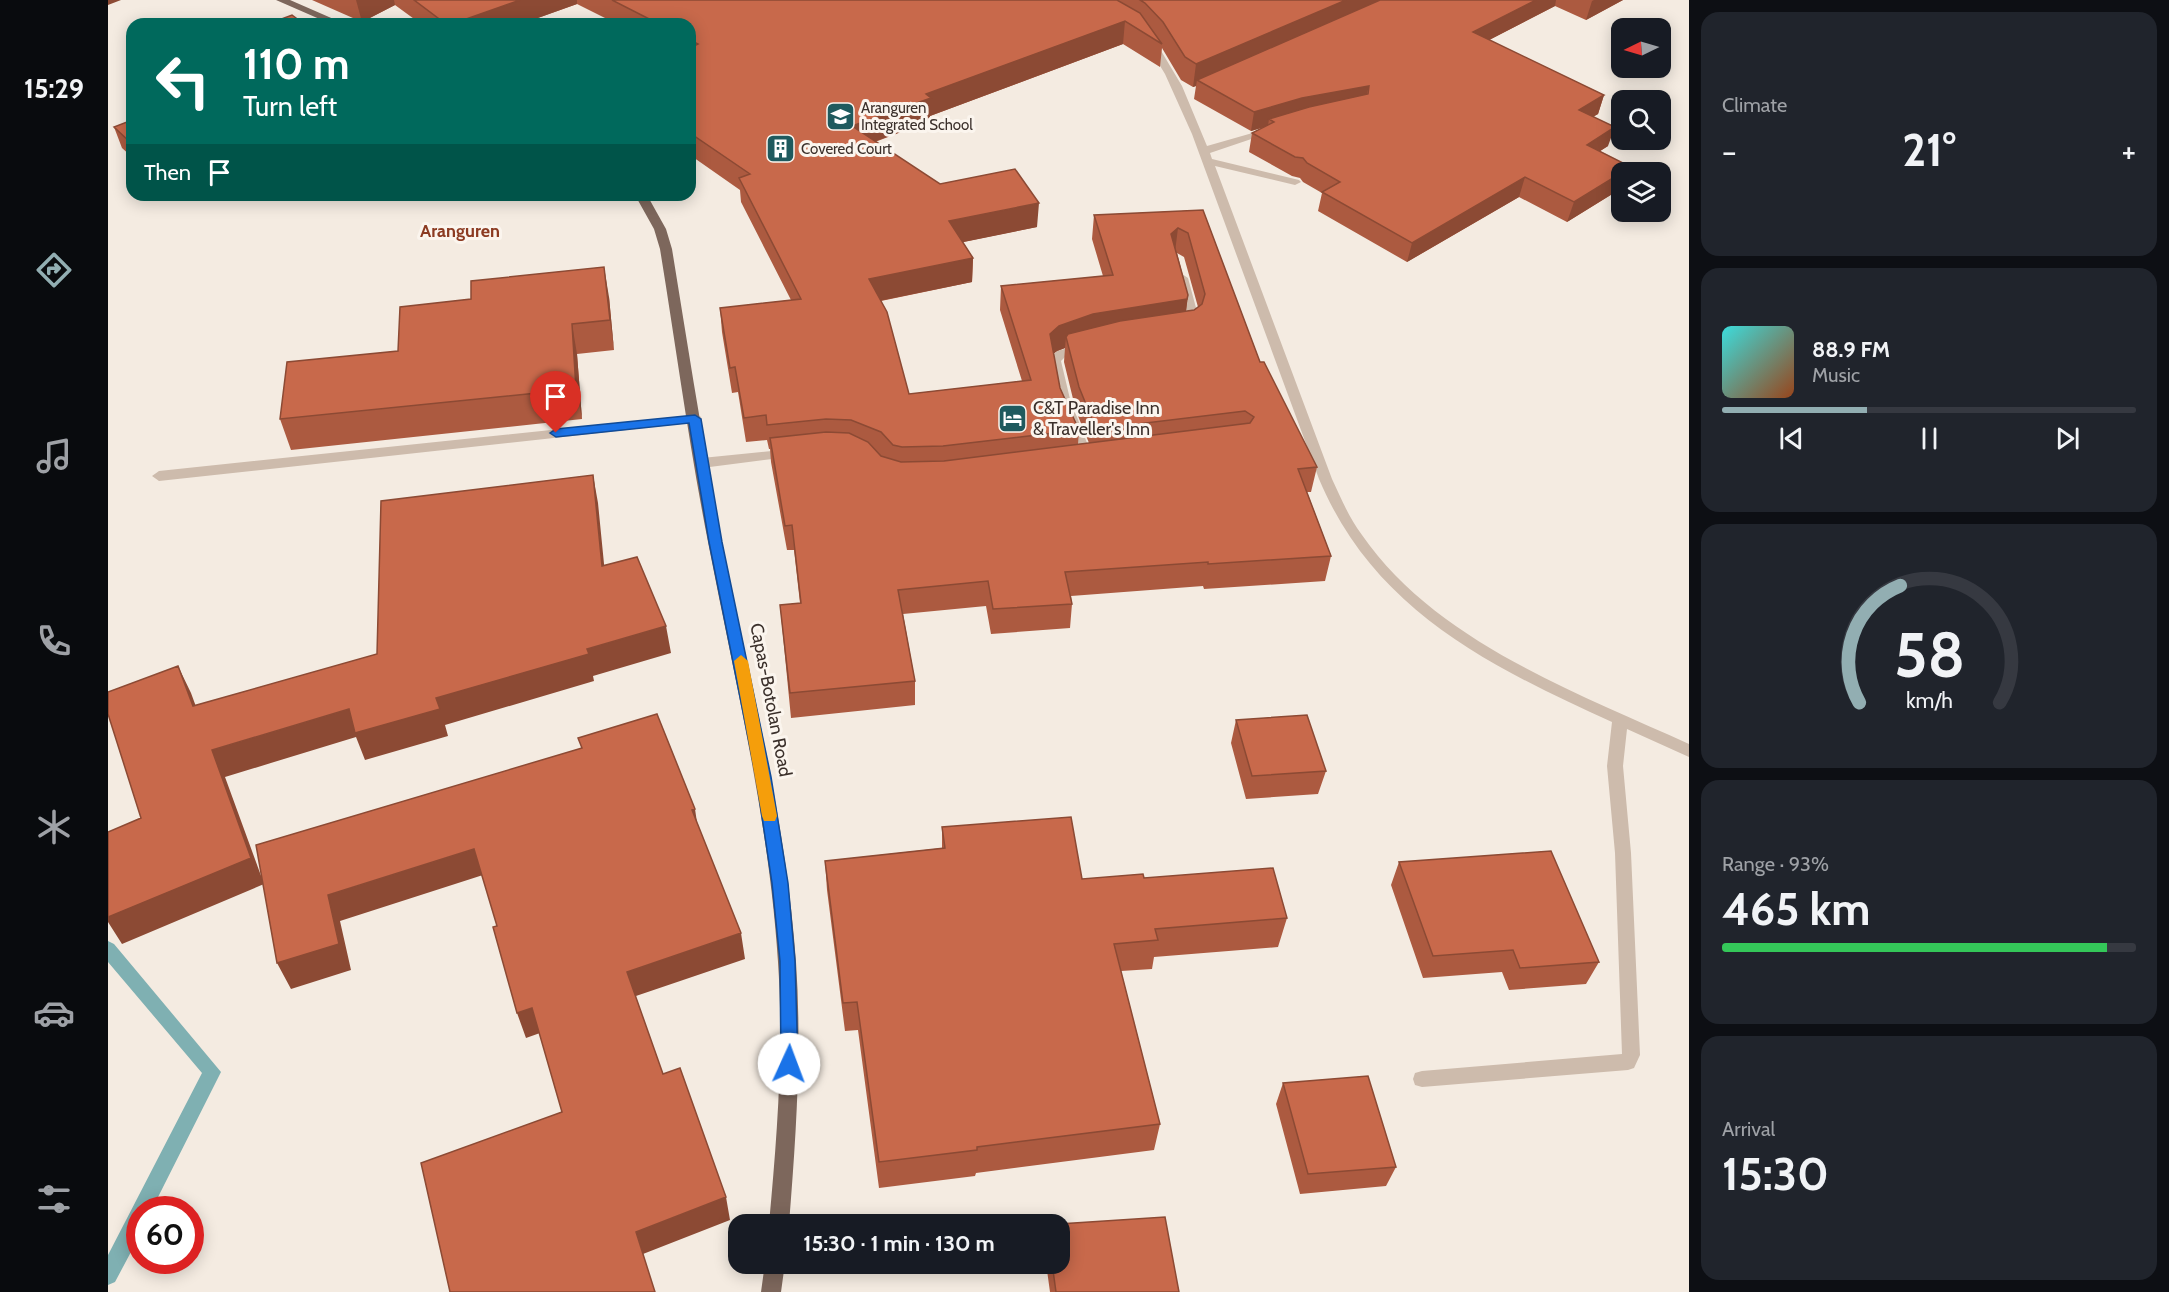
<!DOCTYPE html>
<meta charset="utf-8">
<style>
body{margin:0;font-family:Cabin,sans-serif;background:#20242c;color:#f1f3f6;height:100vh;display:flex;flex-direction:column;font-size:22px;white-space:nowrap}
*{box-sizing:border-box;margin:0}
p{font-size:20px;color:#9ea1a6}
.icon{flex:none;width:33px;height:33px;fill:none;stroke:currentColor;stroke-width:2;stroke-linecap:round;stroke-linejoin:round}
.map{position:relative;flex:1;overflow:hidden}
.sheet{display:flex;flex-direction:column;gap:12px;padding:12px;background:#0d0f14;width:480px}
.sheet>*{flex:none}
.top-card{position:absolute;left:18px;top:18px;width:570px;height:183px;border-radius:18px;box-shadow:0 3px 15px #0003;background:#00695c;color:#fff;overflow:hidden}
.needle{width:39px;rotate:265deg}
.fabs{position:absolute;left:1503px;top:18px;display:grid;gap:12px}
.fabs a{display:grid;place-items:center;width:60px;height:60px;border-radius:12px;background:#171b24;box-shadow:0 3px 15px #0003;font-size:30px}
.speed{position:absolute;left:18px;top:1196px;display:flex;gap:12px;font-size:30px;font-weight:700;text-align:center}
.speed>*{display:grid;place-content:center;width:78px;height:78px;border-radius:50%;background:#171b24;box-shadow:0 3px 15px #0003;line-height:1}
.speed .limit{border:9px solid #d22;background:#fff;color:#111}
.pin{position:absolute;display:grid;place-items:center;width:51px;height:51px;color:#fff;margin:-62px -26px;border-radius:50% 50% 50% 0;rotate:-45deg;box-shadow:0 0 6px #0007}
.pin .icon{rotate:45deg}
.me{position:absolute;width:66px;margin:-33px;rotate:2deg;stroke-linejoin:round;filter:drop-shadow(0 0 4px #0008)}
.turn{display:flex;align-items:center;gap:21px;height:126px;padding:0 18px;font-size:27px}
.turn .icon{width:78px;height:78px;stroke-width:2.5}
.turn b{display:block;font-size:42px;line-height:51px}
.then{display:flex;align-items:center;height:57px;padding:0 18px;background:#0003;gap:12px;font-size:22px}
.big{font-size:45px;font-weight:800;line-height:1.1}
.sheet .card{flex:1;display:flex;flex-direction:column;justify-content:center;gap:9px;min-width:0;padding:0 21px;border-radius:18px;background:#20242c}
.sheet .dial{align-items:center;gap:0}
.dial svg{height:156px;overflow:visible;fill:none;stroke:#363941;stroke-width:7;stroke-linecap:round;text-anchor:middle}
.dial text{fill:#f1f3f6;stroke:none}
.song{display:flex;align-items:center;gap:18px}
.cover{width:72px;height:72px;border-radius:9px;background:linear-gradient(135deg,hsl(180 70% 55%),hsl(20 70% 35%))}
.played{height:6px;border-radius:3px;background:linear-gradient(90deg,#92aeb2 35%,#363941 35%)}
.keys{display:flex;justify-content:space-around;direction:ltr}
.heat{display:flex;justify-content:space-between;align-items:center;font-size:33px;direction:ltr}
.charge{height:9px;border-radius:4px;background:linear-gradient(90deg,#34c759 93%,#363941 0)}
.trip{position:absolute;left:620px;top:1214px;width:342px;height:60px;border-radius:18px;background:#171b24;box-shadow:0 3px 15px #0003;font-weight:800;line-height:60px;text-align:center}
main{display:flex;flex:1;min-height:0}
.tab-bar{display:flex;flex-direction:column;width:108px;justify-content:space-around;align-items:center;background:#090b0e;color:#9ea1a6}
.tab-bar .icon{width:42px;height:42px}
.tab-bar .current{color:#92aeb2}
.tab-bar b{font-size:27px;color:#f1f3f6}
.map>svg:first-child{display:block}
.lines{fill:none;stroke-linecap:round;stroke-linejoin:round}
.stream{fill:#7fb0b2;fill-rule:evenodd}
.minor{fill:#cdbbac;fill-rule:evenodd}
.major{fill:#7d675c;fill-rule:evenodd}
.wall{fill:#ac5a40;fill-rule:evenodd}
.shaded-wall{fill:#8c4a34}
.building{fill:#c8694b;stroke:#8c4a34;stroke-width:1.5}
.route{fill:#1a73e8;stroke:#114b97;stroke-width:1.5}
.slow{fill:#f59e0b}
.labels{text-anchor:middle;stroke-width:6;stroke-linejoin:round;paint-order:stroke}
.far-poi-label{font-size:15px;fill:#3b302b;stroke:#fbf5ee;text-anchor:start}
.far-quarter-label{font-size:18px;font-weight:bold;fill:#8c3b22;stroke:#fbf5ee}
.poi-label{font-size:18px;fill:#3b302b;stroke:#fbf5ee;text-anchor:start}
.street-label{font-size:18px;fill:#3b302b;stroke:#fbf5ee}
</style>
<main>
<nav class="tab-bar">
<b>15:29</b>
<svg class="icon current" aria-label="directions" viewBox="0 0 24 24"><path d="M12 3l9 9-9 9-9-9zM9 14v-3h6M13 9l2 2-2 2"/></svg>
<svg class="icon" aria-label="music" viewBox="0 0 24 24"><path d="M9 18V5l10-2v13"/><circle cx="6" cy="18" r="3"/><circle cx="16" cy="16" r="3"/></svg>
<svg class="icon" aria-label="phone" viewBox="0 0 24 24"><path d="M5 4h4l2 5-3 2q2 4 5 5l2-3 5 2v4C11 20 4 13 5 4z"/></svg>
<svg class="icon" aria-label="climate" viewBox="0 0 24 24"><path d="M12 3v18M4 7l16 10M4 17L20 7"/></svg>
<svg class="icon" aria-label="car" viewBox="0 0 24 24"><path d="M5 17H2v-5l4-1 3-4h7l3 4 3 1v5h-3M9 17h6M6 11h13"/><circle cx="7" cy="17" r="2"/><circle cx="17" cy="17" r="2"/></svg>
<svg class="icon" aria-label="filters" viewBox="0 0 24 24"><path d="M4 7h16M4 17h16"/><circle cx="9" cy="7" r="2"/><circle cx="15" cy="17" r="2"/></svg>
</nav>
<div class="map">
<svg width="1581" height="1292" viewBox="0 0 1581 1292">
<rect width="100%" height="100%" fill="#f4ebe1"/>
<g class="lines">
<path class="stream" d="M0 941 6 944 113 1072 44 1209H32V1235L7 1282 0 1285V1255L94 1073 0 962Z"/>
<path class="minor" d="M1038 39H1046L1074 86 1099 146 1162 128 1167 131 1102 153 1104 159 1191 180 1193 182 1187 185 1107 166 1224 479C1233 498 1241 518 1254 535 1327 641 1469 693 1581 744V757L1519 729 1515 766 1523 853 1532 1055 1526 1068 1520 1070 1314 1087 1307 1085 1305 1079 1307 1073 1314 1071 1514 1054 1507 853 1499 766 1504 722C1381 666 1266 610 1211 479L1084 134 1057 74 1037 41Z
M1074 274 1080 278 1091 319 1084 332 1080 333 1074 329 1079 319 1068 278Z
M974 344 978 345 980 348 978 351 957 357 953 361 962 399 986 461 979 466 972 461 949 399 941 360 949 351Z
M587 415 592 416 594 419 592 422 51 481 44 476 51 471Z
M683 449 688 450 690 453 688 456 594 468 587 463 594 458Z"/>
<path class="major" d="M168 0H182L237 24H223Z
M527 195H539L558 229 564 249C580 347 595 445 614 542 642 682 678 819 688 962 694 1049 688 1137 681 1224H661C669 1137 676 1049 670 962 661 820 627 682 600 542 581 445 568 347 552 249L546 229Z
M657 1263H677L673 1292H653Z"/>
</g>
<path class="wall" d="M204 0H1515L1478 20 1447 6 1381 40 1496 95 1490 114 1486 116 1500 146 1492 151 1523 167 1521 172H1514V188L1459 222 1411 197 1299 262 1210 211 1214 193 1195 182 1192 178 1184 176 1141 152 1144 133 1156 127 1143 131 1086 99 1088 86 1085 87 1073 80 1054 48 1052 67 1015 44 822 116V121L767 142 832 184 929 227 855 242 865 258 864 282 773 301 801 394 914 381 892 310 893 286 995 276 984 239 986 215 1095 210 1152 362 1209 467 1203 492H1199L1223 556 1217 581 1096 589 1095 586 963 596 964 604 962 628 883 634 878 606 795 614 807 681V705L683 718 672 605 692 603 686 550H679L663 462 662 449H661L659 440 638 442 630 392 624 393 614 332 612 308 683 300 633 202 632 190 582 155V24H509L469 4 413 24H313L287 5 254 22ZM1069 253 1076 257 1090 307 1086 310 1078 311 1080 295ZM957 348 956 362 968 411 981 443 970 444 971 430 952 388 945 354 949 351Z
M24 120V157L14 148 6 127Z
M64 195H87L71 201Z
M501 297 506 350 469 354 474 419 183 450 172 419Z
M1128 720 1218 771 1210 794 1138 799 1123 743Z
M834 827 974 879 1036 878 1179 918 1170 947 1046 957 1044 969 1013 971 1052 1124 1046 1150 868 1173 867 1176 771 1188 750 1030 737 1031 719 890 717 861 834 848Z
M1291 862 1491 962 1478 984 1401 990 1394 972 1315 978 1283 885Z
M1175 1083 1288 1167 1278 1186 1192 1194 1168 1104Z
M938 1263H951L1071 1292H942Z"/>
<path class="shaded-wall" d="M0 0H13L0 5Z
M248 0H286L287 5 254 22Z
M412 0H469V4L413 24H344Z
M1238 0H1273L1089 80 1088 86 1085 87 1088 64Z
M1428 0H1448L1447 6 1360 51 1365 32Z
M1486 0H1515L1478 20 1484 1Z
M1017 21 1015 44 822 116V121L744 150V126L818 94Z
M1261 86 1256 105 1166 122 1161 119 1160 126 1143 131 1146 112 1194 98Z
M1496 95 1490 114 1465 129 1471 110Z
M1507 127 1500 146 1472 164 1479 145Z
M1523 167 1521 172H1514Z
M1514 173V188L1459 222 1466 202Z
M1417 177 1411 197 1299 262 1304 243Z
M69 195H87L71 201Z
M931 203 929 227 841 245V221Z
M1070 228 1067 252 1063 234Z
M865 258 864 282 761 303V279Z
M496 267 501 297 506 350 502 320Z
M1080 295 1077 319 958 337 957 348 949 351 940 358 942 334 951 326 985 314Z
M464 324 469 354 474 419 468 389Z
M485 475 490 503 499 594 494 566Z
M558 626 563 653 485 676 486 681 337 725 340 736 257 760 248 737 117 777 156 884 14 944 0 922V917L104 750 241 709 328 698 479 649Z
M70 666 83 693 98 734 85 706Z
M587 809 591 836 584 810Z
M366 849 375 875 232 921 243 970 183 989 169 963 220 895Z
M633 933 637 959 525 997 519 972Z
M424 1008 432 1033 418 1038 409 1013Z
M618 1197 622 1220 535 1254 528 1232Z"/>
<path class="building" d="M306 0H412L344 24H338Z
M504 0H1009L1032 13 1054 44 1017 21 818 94 823 98 744 126 832 184 907 169 931 203 841 221 865 258 761 279 779 312 801 394 923 380 893 286 1005 275 986 215 1095 210 1152 362H1156L1209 467 1190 469 1223 556 1100 564V562L957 572 964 604 885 609 880 581 790 590 807 681 682 693 672 605 693 603 684 525 677 526 662 438 718 432 741 433 760 442 773 456 793 462 836 461 1142 423 1146 417 1137 411 988 429 971 387 958 337 960 334 1012 321 1086 310 1094 304 1097 294 1080 233 1070 228 1063 234 1080 295 1079 299 985 314 951 326 942 334 952 388 971 430 835 446 794 447 785 445 773 432 743 420 718 419 659 425 658 415 636 418 627 367 622 368 612 308 693 299 631 178 642 174 582 133V48L590 44 582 40V24H551Z
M1032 0H1238L1088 64 1077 57 1055 22 1037 3Z
M1272 0H1428L1365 32 1496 95 1471 110 1507 127 1479 145 1523 167 1466 202 1417 177 1304 243 1214 192 1232 182 1199 163 1195 158 1187 157 1144 133 1166 122 1161 119 1201 107 1260 94 1261 86 1194 98 1146 112 1089 80Z
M184 15 196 24H160Z
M24 120V144L6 127Z
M496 267 502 320 464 324 468 389 172 419 179 362 290 351 292 307 363 299V281Z
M485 475 494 566 529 557 558 626 479 649 481 654 328 698 332 709 247 733 241 709 104 750 143 858 0 917V832L33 818 0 714V692L70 666 85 706 269 654 273 501Z
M549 714 587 809 584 810 633 933 519 972 555 1074 572 1068 618 1197 528 1232 547 1292H342L313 1163 454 1112 424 1008 409 1013 385 927 389 926 366 849 220 895 231 944 169 963 148 845 474 748 470 738Z
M1199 715 1218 771 1144 776 1128 720Z
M963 817 974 879 1035 874 1036 878 1165 868 1179 918 1047 929 1050 940 1006 944 1052 1124 869 1147V1150L771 1162 749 1002 735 1003 717 861 837 848 834 827Z
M1443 851 1491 962 1412 968 1405 950 1325 956 1291 862Z
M1260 1076 1288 1167 1200 1174 1175 1083Z
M1057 1217 1071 1292H948L944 1263H951V1224Z"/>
<path class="route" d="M587 415 593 419 614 542 663 777 680 883 687 961 690 1064 687 1069 681 1072 675 1069 673 1064 672 961 664 883 648 777 601 542 581 423 448 437 442 433 448 429Z"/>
<path class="slow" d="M633 655 640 661 669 816 667 821H656L654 816 626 661Z"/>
<defs>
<symbol id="school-square" viewBox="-11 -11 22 22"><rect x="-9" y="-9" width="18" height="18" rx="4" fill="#1f5a5e" stroke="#fbf5ee"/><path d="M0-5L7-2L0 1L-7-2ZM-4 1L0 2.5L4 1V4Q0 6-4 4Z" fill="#fff"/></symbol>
<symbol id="building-square" viewBox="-11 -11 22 22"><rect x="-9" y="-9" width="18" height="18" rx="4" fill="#1f5a5e" stroke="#fbf5ee"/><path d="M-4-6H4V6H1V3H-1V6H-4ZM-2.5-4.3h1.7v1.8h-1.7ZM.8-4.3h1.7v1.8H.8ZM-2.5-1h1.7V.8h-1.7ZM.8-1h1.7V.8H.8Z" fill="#fff"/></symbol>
<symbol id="hotel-square" viewBox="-11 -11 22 22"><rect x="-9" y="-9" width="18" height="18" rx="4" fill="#1f5a5e" stroke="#fbf5ee"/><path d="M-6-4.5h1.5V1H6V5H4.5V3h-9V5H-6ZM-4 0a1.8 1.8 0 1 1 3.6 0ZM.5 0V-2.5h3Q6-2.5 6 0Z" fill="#fff"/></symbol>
</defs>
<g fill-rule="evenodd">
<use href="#school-square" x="716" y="100" width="33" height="33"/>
<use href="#building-square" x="656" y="132" width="33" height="33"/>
<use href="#hotel-square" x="888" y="402" width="33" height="33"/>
</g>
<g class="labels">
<g class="far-poi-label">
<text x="753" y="113">Aranguren<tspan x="753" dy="17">Integrated School</tspan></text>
<text x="693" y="154">Covered Court</text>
</g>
<g class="far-quarter-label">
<text x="352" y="237">Aranguren</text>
</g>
<g class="poi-label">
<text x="925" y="414">C&amp;T Paradise Inn<tspan x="925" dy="21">&amp; Traveller's Inn</tspan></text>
</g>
<g class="street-label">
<text transform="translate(663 700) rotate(79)" y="6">Capas-Botolan Road</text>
</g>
</g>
</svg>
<div class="fabs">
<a><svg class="needle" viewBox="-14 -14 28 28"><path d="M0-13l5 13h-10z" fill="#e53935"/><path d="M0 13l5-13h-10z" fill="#9ea1a6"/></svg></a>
<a><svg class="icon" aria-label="search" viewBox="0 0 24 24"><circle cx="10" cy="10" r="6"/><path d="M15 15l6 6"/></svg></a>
<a><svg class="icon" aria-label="layers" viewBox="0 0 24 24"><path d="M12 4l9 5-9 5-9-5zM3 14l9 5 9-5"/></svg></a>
</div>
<div class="speed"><div class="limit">60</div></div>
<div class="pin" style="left:448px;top:433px;background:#d93025"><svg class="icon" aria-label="arrive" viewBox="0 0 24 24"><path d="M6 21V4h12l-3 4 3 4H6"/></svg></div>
<svg class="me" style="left:681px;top:1064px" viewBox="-20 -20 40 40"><circle r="19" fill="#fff"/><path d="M0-13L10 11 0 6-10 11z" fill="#1a73e8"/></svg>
<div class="trip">15:30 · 1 min · 130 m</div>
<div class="top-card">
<div class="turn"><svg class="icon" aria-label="left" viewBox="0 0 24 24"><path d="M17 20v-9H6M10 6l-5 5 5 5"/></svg><div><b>110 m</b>Turn left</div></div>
<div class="then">Then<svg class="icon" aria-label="arrive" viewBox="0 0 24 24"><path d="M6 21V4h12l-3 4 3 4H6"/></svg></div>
</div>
</div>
<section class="sheet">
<div class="card"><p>Climate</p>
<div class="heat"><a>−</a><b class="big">21°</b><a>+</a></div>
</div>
<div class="card">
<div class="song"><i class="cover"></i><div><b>88.9 FM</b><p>Music</p></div></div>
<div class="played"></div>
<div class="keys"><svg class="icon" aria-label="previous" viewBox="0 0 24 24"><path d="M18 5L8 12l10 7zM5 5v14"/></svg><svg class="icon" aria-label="pause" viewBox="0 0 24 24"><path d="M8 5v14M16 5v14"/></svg><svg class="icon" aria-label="next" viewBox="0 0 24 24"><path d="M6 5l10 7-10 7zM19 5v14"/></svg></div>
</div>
<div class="card dial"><svg viewBox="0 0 100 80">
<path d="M14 69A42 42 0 1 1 86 69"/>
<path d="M14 69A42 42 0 0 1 35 9" stroke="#92aeb2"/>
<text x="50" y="56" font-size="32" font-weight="700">58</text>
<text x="50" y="72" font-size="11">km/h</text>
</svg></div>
<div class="card"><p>Range · 93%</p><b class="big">465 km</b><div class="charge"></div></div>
<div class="card"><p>Arrival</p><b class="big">15:30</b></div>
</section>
</main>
